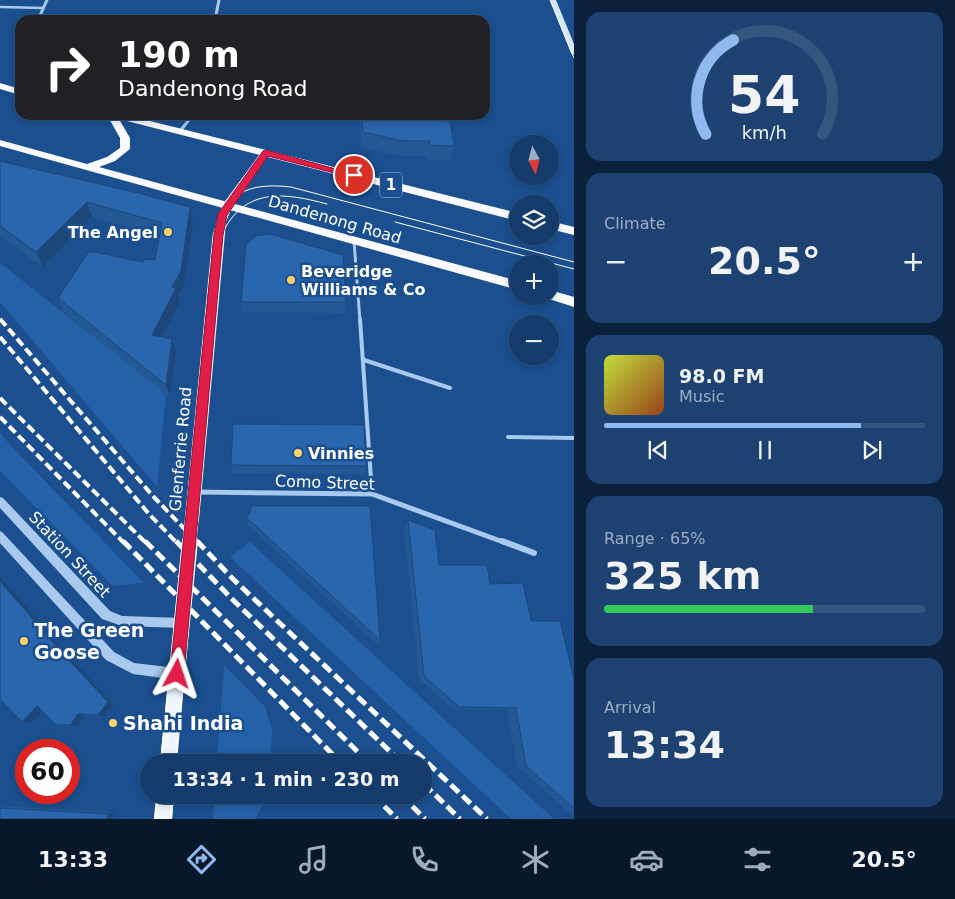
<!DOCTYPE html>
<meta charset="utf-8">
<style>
body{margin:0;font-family:"DejaVu Sans",sans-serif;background:#1d4271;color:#f1f3f6;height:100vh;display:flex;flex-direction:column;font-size:19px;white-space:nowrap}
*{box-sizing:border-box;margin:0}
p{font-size:16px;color:#9dadc1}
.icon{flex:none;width:28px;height:28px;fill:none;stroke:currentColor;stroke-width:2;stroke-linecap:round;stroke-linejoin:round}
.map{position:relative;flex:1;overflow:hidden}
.panel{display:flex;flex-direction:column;gap:12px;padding:12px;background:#0b203b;width:381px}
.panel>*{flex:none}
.hud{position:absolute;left:15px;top:15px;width:475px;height:105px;border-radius:15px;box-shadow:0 2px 8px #0003,0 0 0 1px #33557e;background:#202124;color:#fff;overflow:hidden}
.needle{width:32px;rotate:173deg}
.buttons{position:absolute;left:509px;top:135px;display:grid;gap:10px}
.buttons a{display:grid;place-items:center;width:50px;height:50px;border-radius:50%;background:#143b6b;box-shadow:0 2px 8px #0003,0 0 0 1px #33557e;font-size:25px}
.speed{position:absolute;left:15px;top:739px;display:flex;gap:10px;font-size:25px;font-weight:700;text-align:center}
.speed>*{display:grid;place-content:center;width:65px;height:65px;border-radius:50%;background:#143b6b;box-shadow:0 2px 8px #0003,0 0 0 1px #33557e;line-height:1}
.speed .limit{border:8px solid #d22;background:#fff;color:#111}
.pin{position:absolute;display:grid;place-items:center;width:42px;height:42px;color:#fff;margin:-21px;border:2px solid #fff;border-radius:50%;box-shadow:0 1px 5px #0007}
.me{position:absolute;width:55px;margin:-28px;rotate:5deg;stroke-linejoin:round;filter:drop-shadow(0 0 4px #0008)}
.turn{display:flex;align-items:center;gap:18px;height:105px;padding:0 20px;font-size:22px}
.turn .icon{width:65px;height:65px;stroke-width:2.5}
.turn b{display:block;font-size:35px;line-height:42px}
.big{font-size:38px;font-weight:800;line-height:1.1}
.panel .tile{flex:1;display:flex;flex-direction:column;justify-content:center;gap:8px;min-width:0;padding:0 18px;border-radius:15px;background:#1d4271}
.panel .dial{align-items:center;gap:0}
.dial svg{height:130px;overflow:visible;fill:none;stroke:#33557e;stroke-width:7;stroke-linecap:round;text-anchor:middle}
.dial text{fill:#f1f3f6;stroke:none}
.song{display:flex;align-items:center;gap:15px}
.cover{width:60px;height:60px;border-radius:8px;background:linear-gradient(135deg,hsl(70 70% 55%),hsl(20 70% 35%))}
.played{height:5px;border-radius:2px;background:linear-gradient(90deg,#90b9f0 80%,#33557e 80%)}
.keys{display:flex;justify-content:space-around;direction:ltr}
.heat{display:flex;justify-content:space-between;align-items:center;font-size:28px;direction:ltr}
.charge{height:8px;border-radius:4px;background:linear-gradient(90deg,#34c759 65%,#33557e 0)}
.trip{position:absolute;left:140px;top:754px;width:292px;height:50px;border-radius:25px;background:#143b6b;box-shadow:0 2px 8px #0003,0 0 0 1px #33557e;font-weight:800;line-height:50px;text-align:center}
.tabs{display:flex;height:80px;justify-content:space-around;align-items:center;background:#08182b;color:#9dadc1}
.tabs .icon{width:35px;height:35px}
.tabs .current{color:#90b9f0}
.tabs b{font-size:22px;color:#f1f3f6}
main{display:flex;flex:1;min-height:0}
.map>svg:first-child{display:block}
.green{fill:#2461a8}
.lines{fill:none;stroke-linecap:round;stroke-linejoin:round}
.service-far2{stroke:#a9c9ee;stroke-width:2.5}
.service-far1{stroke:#a9c9ee;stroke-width:3}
.service{stroke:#a9c9ee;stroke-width:4}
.minor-far2{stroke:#a9c9ee;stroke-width:3}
.minor-far1{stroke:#a9c9ee;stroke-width:5}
.minor{stroke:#a9c9ee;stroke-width:6}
.tertiary{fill:#a9c9ee;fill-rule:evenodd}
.secondary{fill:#d6e6fa;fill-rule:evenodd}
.primary{fill:#f0f6ff;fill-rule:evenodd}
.trunk{fill:#f8faff;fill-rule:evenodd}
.tram-far1{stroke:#fff;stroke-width:1}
.tram{stroke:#fff;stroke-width:2}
.rail-far2{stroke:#fff;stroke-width:3;stroke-dasharray:7 3;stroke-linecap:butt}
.rail-far1{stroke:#fff;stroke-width:4;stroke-dasharray:9 4;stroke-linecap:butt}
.rail{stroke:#fff;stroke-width:5;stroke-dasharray:11 5;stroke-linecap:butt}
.primary-bridge-far1{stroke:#f0f6ff;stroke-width:12}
.primary-bridge{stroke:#f0f6ff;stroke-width:16}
.wall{fill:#245895}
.shaded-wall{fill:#1d4779}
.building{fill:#2a66ad;stroke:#1d4779}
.route{fill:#e11d48;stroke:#92132f}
.poi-dot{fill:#ffd166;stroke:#1b4f8f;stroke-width:2}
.labels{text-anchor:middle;stroke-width:5;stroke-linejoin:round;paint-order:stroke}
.shield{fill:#1b4f8f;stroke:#bbcadd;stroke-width:1}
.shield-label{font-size:15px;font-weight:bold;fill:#fff}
.street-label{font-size:16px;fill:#fff;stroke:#1b4f8f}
.poi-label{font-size:16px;font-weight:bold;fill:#fff;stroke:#1b4f8f;text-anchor:start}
.near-poi-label{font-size:19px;font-weight:bold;fill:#fff;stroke:#1b4f8f;text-anchor:start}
</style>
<main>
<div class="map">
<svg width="574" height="819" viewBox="0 0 574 819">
<rect width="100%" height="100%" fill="#1b4f8f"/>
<path class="green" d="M0 263 90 334 101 336 166 394 157 487 0 302Z
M0 433 13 448 144 583 113 586 0 471Z
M250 542 554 819H511L230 557Z
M224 665 265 707 272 730 270 762H217Z
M215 795H266L256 819H213Z"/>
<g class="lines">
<path class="service-far2" d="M0 7 43 8"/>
<path class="service-far1" d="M354 241 360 321"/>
<path class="service" d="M360 319 372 494
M364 360 450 388
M508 437 574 438"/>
<path class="minor-far2" d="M38 20 47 0
M215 20 219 0
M18 91 20 67
M180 131 193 115"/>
<path class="minor-far1" d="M195 492 372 494 506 543"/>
<path class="minor" d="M502 541 534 553"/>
<path class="tertiary" d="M0 497 3 498 110 611 122 616 182 618 186 619 187 623 186 627 182 628 122 626 102 619 0 508Z
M0 531 3 533 114 652 134 663 177 668 181 670 183 674 181 678 177 680 133 674 106 660 0 543Z"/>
<path class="secondary" d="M550 0H556L574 44V55L571 53Z"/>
<path class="primary" d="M265 150 270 153 232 207 226 222 199 520 197 525 192 527 187 525 185 520 216 222 223 204 262 151Z
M182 614 187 617 190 622 176 762H160L174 622 177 617Z
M156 795H174L172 819H154Z"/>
<path class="trunk" d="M0 83 20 89V95L0 89Z
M107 115H126L518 213V221L119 119 130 138V149L115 161 99 167 518 281V290L0 146V140L87 164 107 157 120 148V138Z
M550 221 574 227V235L550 229Z
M550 290 574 297V307L546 298 545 296H550Z"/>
<path class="tram-far1" d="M550 0 574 58
M395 222 574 269
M183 543 213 236C224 193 248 182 291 187L574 262
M196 543 224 230C247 187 286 193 327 204"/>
<path class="tram" d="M161 762 183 541
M176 762 196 541
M155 819 158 795
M171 819 173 795"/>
<path class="rail-far2" d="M0 319 2 321"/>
<path class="rail-far1" d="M0 319 152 495 198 543
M0 337 149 514 177 543
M0 398 146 543
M0 417 124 543"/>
<path class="rail" d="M123 541 340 762
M145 541 368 762
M176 541 232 599 401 762
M197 541 233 579 487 819
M424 784 460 819
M373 795 397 819
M401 795 425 819"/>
<path class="primary-bridge-far1" d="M190 543 192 520"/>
<path class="primary-bridge" d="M182 622 190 541"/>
</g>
<path class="wall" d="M360 115H427L428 120 454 146 450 160H427L426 156H400L361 147Z
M0 161 193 223 184 286 178 297 180 303 162 337 176 353 170 398 65 313 58 298 143 262 155 260 159 236 92 217 43 267 0 236Z
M241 302H346L345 313 242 312Z
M231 465 366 466 364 474 233 473Z
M247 518 380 640 377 644 248 525Z
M408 520 439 565 531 621 574 679V817L517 766 507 710 452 709 419 679 404 528Z
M0 576 71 658 114 704 105 717 85 716 77 726 64 727 56 725 43 711 31 723 0 699Z
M0 806 114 812 113 819H0Z"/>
<path class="shaded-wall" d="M87 202 92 217 43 267 36 252Z
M190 207 193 223 184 286 178 297 180 303 156 349 152 335 172 287Z
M172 339 176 353 170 398 166 385Z
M0 576 71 658 114 704 105 717 98 715 0 581Z
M37 706 46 708 31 723 22 722Z
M78 714 85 716 77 726 70 725Z
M114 812 113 819H107L108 814Z"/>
<path class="building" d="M362 115H427L428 120 450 121 454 146 430 145V141H403L363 132Z
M0 161 134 192 190 207 181 271 172 287 176 288 152 335 172 339 166 385 58 298 89 251 143 262 145 259 155 260 162 223 87 202 36 252 0 226Z
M270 234 343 255 346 302H241L246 245 256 236Z
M233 424 364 425 366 466 231 465Z
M252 506H370L380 640 247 518Z
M408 520 435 530 439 565H487L490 584 523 583 531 621H560L574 679V808L526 766 516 708 459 707 424 676Z
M0 581 63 654 108 702 98 715 78 714 70 725H56L37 706 22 722 0 699Z
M0 808 108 814 107 819H0Z"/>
<path class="route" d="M266 150 358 175 354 178 268 156 227 215 223 235 184 674 182 679 177 681 172 679 170 674 214 235 218 214 263 151Z"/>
<g class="poi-dot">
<circle cx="168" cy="232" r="5"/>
<circle cx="291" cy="280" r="5"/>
<circle cx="298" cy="453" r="5"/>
<circle cx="24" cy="641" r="5"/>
<circle cx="113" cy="723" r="5"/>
</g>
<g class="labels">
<rect class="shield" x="380" y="172.5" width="22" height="25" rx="4"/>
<g class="shield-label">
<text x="391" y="190">1</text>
</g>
<g class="street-label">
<text transform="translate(335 219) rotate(16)" y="6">Dandenong Road</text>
<text transform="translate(180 449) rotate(-85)" y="6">Glenferrie Road</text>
<text transform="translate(325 482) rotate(2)" y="6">Como Street</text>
<text transform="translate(70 554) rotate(47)" y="6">Station Street</text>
</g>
<g class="poi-label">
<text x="158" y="238" text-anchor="end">The Angel</text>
<text x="301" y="277">Beveridge<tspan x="301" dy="18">Williams &amp; Co</tspan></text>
<text x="308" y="459">Vinnies</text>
</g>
<g class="near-poi-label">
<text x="34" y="637">The Green<tspan x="34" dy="22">Goose</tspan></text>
<text x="123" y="730">Shahi India</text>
</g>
</g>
</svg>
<div class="buttons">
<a><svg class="needle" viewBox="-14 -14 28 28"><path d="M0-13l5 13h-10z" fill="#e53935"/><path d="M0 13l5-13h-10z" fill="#9dadc1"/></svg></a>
<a><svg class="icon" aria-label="layers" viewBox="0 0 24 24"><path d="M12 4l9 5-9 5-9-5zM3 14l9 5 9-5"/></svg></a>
<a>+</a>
<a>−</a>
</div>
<div class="speed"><div class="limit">60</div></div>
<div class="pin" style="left:354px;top:175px;background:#d93025"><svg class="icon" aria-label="arrive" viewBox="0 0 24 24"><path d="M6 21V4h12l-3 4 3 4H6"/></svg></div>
<svg class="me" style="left:177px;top:674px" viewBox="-20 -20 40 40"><path d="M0-17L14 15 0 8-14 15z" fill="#e11d48" stroke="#fff" stroke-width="4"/></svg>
<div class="trip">13:34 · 1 min · 230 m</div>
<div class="hud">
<div class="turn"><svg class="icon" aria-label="right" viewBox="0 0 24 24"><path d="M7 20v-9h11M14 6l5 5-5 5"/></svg><div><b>190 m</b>Dandenong Road</div></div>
</div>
</div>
<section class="panel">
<div class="tile dial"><svg viewBox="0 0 100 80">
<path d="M14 69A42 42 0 1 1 86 69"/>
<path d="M14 69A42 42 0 0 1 31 11" stroke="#90b9f0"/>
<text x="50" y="56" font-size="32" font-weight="700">54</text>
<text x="50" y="72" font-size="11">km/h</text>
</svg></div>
<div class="tile"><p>Climate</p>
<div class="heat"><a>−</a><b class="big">20.5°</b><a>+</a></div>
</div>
<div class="tile">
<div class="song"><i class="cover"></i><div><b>98.0 FM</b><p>Music</p></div></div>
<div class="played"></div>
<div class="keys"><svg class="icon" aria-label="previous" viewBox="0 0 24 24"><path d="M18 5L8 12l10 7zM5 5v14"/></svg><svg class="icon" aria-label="pause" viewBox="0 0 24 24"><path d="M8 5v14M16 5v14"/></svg><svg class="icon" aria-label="next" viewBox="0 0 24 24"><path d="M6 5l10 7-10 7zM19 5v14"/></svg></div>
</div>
<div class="tile"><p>Range · 65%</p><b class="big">325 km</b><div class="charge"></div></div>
<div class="tile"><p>Arrival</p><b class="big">13:34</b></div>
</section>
</main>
<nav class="tabs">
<b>13:33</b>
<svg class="icon current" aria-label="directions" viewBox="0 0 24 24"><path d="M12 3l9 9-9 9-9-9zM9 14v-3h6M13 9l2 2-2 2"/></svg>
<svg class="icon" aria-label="music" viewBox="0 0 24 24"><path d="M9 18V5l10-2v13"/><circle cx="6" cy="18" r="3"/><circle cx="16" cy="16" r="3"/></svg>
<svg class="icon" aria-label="phone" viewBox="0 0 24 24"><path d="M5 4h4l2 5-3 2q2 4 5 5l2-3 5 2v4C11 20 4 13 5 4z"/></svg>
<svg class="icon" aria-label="climate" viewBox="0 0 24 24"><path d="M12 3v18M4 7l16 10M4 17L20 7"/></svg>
<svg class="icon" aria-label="car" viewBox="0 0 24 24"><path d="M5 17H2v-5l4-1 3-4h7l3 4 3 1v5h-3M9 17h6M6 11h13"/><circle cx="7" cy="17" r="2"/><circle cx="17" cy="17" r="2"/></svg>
<svg class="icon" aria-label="filters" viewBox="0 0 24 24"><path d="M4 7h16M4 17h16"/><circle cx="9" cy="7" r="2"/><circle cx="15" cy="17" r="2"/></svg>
<b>20.5°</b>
</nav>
